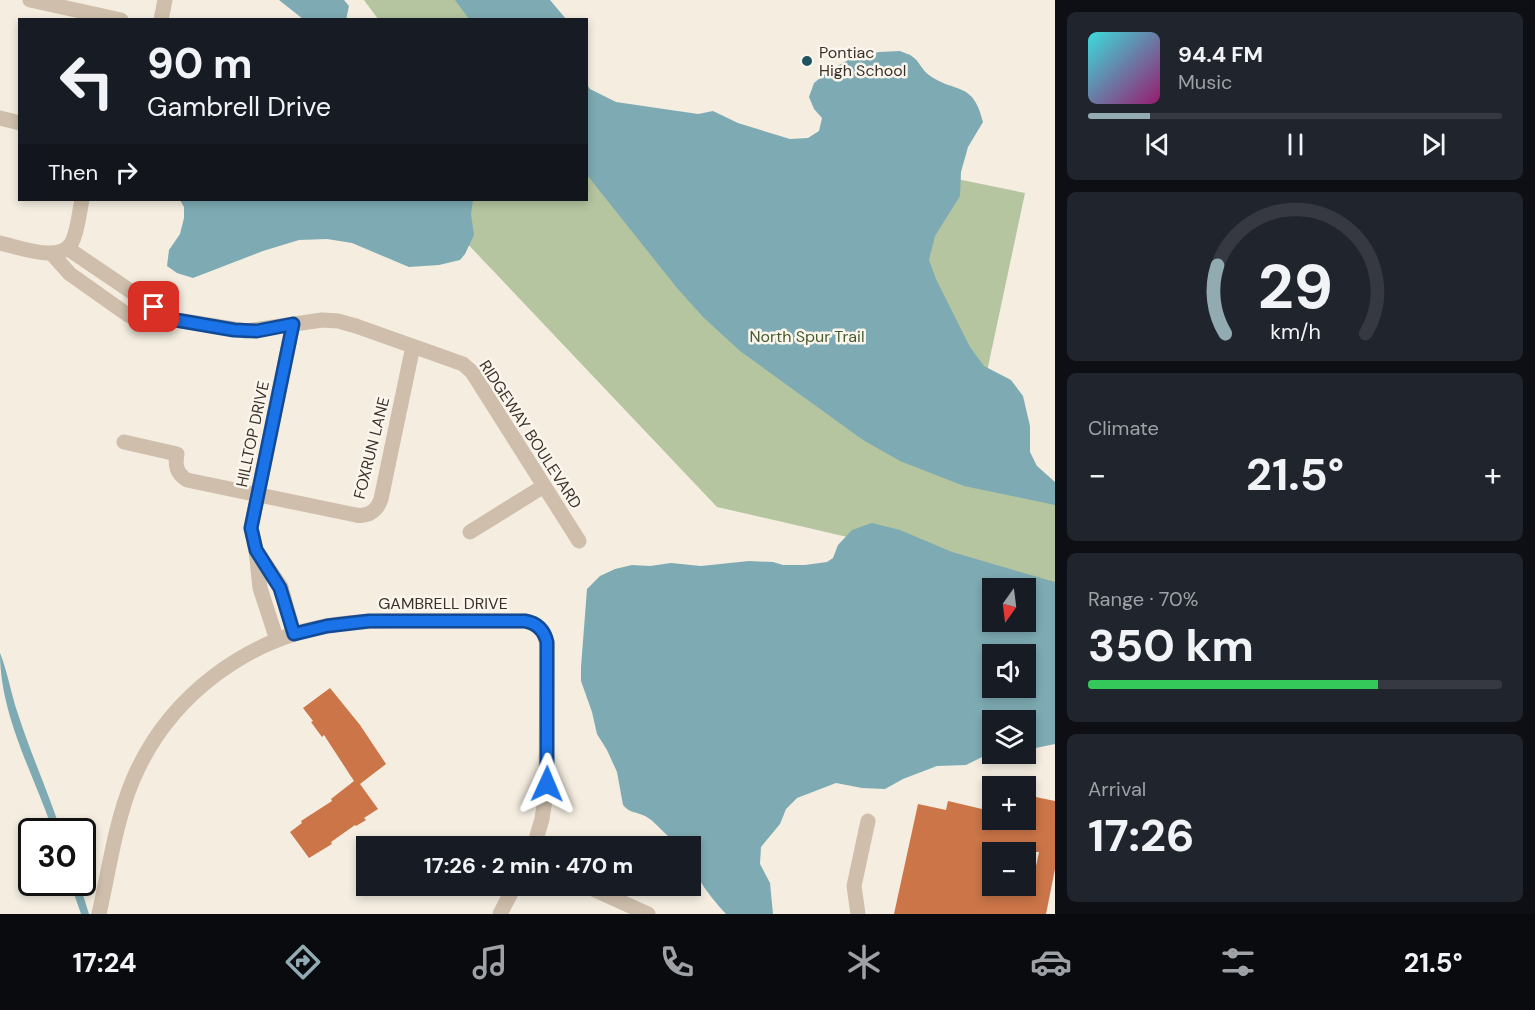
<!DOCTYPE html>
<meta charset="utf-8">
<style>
body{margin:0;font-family:"DM Sans",sans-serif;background:#20242c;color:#f1f3f6;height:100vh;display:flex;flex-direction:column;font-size:22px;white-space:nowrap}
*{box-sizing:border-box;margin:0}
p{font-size:20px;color:#9ea1a6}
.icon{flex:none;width:33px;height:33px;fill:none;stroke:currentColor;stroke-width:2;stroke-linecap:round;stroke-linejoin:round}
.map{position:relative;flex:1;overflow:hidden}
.sheet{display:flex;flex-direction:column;gap:12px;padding:12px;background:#0d0f14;width:480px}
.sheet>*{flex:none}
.top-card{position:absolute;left:18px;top:18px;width:570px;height:183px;border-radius:0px;box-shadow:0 3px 9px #0003;background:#171b24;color:#f1f3f6;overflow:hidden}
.needle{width:39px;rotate:194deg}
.buttons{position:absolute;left:982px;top:578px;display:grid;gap:12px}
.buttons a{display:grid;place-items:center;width:54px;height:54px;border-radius:0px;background:#171b24;box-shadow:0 3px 9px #0003;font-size:30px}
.speed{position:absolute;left:18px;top:818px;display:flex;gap:12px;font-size:30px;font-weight:700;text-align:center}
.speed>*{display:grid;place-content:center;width:78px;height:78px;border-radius:50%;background:#171b24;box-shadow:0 3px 9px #0003;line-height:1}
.speed .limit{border:3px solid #111;border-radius:9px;background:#fff;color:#111}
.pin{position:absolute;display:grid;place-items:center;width:51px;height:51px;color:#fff;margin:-26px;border-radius:12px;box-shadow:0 3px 9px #0006}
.me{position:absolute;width:66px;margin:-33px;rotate:1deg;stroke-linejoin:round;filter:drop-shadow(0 0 4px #0008)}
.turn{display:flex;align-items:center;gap:21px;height:126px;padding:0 30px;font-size:27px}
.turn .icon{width:78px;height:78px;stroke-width:2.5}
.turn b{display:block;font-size:42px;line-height:51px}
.then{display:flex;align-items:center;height:57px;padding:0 30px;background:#0003;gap:12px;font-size:22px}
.big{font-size:45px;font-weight:700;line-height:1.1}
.sheet .card{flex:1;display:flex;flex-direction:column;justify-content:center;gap:9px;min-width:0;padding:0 21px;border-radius:9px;background:#20242c}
.sheet .dial{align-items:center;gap:0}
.dial svg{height:156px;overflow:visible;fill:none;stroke:#363941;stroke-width:7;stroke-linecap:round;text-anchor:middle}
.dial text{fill:#f1f3f6;stroke:none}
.song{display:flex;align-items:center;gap:18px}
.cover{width:72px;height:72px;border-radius:9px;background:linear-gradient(135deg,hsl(180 70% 55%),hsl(320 70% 35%))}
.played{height:6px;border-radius:3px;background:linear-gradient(90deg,#92abb2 15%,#363941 15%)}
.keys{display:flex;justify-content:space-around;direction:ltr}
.heat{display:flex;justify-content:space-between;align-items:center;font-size:33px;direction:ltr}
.charge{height:9px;border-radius:4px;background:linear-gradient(90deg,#34c759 70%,#363941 0)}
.trip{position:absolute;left:356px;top:836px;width:345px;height:60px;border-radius:0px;background:#171b24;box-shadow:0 3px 9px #0003;font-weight:700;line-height:60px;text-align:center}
.tabs{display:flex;height:96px;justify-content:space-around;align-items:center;background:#090b0e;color:#9ea1a6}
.tabs .icon{width:42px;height:42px}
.tabs .active{color:#92abb2}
.tabs b{font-size:27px;color:#f1f3f6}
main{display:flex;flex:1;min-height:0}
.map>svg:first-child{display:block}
.green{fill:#b4c59f}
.water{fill:#7eabb3;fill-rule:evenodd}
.building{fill:#cb7548;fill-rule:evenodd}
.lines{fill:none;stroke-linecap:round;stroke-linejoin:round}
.minor{stroke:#cebeab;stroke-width:15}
.route-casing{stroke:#114b97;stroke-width:15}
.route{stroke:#1a73e8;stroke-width:10}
.poi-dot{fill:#1d545f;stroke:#fbf6ed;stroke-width:2}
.labels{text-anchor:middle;stroke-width:5;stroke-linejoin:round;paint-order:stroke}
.poi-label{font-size:16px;fill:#3b312a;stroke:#fbf6ed;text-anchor:start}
.park-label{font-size:16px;fill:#455b2d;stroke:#fbf6ed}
.street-label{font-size:16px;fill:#3b312a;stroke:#fbf6ed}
</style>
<main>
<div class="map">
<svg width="1055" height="914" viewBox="0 0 1055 914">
<rect width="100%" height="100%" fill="#f4ede0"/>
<path class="green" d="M364 0H476L491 19H378Z
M587 103 1025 193 965 475 1055 495V599L947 560 717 507 426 200H586Z"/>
<path class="water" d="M279 0H344L349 6 346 20 303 19Z
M455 0H550L566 19H469Z
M900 51C904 53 910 54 913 57 919 61 922 70 929 75 955 94 973 80 983 122L968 147 961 172 960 196 935 236 929 260 936 279 970 347 984 366 1011 380 1023 396 1030 426V452L1037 466 1055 482V505L964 486 900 461 863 440 740 351 703 317 677 288 587 175V85L590 89 616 102 698 114 713 111 738 123 790 139 808 138 819 131 822 118 814 109 809 97 814 83 830 70 852 58 879 52Z
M180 200H473L471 214 474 235 465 254 460 260 439 265 409 267 352 243 327 239 299 240 263 251 193 278 177 273 167 266 169 250 180 234 184 218V207Z
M872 523 900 530 952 552 1055 582V744L1026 750V720H993V753H1005L986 755 966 765 937 766 903 779 885 789 862 788 836 783 797 798 786 809 780 824 761 847 760 864 770 883 773 914H726C708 894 690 873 690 846 671 846 661 825 645 816 637 812 629 813 623 805L617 772 607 750 597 734 592 712 581 681V667L587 589 600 576 615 569 632 565 650 566 671 563 701 566 749 561 773 562 783 565H805L827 562 833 558 838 545 852 530ZM993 588H1026V621H993ZM993 654H1026V687H993Z
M0 653C8 673 11 694 18 714 31 754 48 792 61 831H53C33 773 0 715 0 653Z
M70 882H79L89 914H81Z"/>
<path class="building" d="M330 688 360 725 386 764 360 784 378 809 364 818 366 820 356 826 355 825 331 842 332 844 309 858 290 832 302 823 301 821 332 801 331 799 354 781 324 735 322 737 311 722 313 721 303 708Z
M988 781H993V819H1026V795L1055 801V869L1046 914H894L918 804 946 810 948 801 982 809ZM993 852H1039L1032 885H986Z"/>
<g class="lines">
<path class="minor" d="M30 0 121 20
M161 20 165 0
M0 118 20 123
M0 243C19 247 61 264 72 242 78 230 79 213 82 200
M67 248 154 307 164 318
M52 254 70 274 128 315 141 321 149 322 164 318 246 331 322 320 338 321 356 326 463 364 472 372 579 541
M293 324 251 528 256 550 281 587 294 634
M124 442 177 454C175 465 176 473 187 480L356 515C368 517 377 511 381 499L413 346
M470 532 544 486
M256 550 260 588 277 640
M584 885 648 914
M99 914C109 870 115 824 132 782 167 697 248 636 339 624 364 620 390 621 416 621 452 621 489 621 525 621 538 624 545 631 547 644L546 793 542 819 534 846
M500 914 515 885
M858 914 854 886 868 821"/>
</g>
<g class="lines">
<defs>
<path id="route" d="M154 307 164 318 234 330 257 331 293 324 251 528 256 550 280 588 294 634 327 626 369 621H525C537 623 544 630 547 642V784"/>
</defs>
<use href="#route" class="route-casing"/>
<use href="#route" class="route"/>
</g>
<circle class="poi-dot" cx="807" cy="61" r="6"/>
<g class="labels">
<g class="poi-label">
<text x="819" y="58">Pontiac<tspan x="819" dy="18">High School</tspan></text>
</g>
<g class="park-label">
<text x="807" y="342">North Spur Trail</text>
</g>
<g class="street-label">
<text transform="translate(252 434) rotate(-78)" y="6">HILLTOP DRIVE</text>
<text transform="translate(531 434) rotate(57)" y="6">RIDGEWAY BOULEVARD</text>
<text transform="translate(371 448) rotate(-76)" y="6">FOXRUN LANE</text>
<text x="443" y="609">GAMBRELL DRIVE</text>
</g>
</g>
</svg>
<div class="buttons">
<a><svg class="needle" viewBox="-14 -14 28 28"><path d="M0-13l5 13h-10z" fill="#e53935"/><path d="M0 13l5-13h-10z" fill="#9ea1a6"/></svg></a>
<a><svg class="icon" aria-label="sound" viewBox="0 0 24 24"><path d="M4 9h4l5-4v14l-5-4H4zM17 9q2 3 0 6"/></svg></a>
<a><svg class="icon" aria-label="layers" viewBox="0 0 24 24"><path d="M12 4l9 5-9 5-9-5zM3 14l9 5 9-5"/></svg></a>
<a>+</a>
<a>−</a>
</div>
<div class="speed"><div class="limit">30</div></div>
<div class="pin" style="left:154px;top:307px;background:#d93025"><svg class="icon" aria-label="arrive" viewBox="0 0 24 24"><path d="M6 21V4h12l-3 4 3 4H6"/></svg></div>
<svg class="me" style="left:547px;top:784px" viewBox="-20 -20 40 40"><path d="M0-17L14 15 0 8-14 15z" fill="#1a73e8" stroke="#fff" stroke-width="4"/></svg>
<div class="trip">17:26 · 2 min · 470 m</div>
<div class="top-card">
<div class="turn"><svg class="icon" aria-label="left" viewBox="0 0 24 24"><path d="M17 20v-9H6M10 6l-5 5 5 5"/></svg><div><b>90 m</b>Gambrell Drive</div></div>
<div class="then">Then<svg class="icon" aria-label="right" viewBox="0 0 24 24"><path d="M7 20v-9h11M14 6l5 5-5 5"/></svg></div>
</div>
</div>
<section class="sheet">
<div class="card">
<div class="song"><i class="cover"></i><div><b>94.4 FM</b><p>Music</p></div></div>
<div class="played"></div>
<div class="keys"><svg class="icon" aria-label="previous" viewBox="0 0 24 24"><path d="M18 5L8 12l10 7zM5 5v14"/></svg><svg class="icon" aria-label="pause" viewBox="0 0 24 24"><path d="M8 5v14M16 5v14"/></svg><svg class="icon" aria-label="next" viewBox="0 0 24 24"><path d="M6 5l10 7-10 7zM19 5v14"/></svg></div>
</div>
<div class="card dial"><svg viewBox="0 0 100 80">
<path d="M14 69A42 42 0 1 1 86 69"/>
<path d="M14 69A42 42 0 0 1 10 34" stroke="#92abb2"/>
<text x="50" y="56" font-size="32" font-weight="700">29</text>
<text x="50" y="72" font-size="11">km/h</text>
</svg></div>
<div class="card"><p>Climate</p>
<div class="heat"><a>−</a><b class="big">21.5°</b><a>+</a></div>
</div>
<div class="card"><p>Range · 70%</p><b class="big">350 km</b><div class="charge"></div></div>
<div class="card"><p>Arrival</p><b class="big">17:26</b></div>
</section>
</main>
<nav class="tabs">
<b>17:24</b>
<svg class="icon active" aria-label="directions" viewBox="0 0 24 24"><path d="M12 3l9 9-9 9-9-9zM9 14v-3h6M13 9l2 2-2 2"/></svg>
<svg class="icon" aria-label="music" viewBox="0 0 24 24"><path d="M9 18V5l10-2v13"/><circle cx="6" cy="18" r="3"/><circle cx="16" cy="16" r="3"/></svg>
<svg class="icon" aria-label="phone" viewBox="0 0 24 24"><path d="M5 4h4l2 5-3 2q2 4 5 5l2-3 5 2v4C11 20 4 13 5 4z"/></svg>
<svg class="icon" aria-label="climate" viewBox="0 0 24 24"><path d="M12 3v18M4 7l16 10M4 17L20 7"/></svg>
<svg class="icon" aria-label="car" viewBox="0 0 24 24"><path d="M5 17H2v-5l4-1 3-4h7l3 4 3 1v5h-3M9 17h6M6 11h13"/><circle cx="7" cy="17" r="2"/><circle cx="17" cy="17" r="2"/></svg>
<svg class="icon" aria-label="filters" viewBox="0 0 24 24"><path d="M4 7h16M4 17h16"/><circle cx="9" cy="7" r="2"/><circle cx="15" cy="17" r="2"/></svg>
<b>21.5°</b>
</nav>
